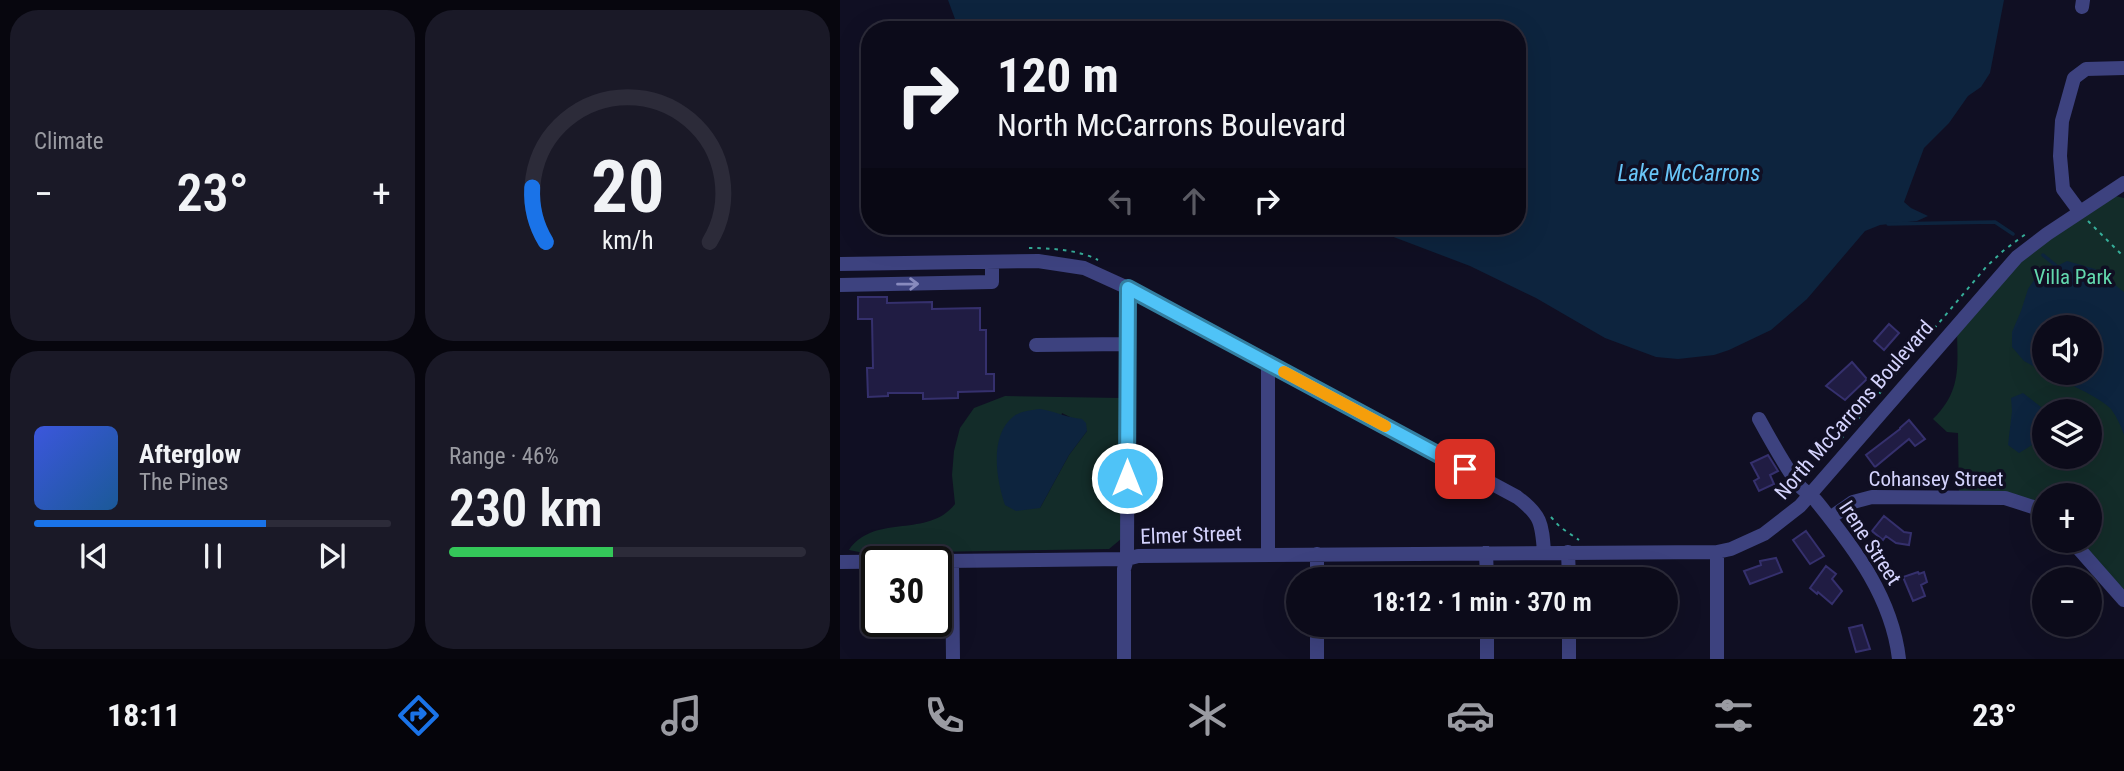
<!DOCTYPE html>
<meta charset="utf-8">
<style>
body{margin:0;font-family:"Roboto Condensed",sans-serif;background:#1a1927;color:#f1f3f6;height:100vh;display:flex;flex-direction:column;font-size:26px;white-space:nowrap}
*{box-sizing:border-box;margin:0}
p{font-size:23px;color:#9a9ba2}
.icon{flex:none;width:38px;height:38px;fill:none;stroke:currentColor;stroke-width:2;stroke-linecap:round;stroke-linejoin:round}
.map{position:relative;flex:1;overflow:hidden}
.side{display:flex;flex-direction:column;gap:10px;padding:10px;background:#07060e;width:840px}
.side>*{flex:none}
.guide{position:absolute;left:21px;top:21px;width:665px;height:214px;border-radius:28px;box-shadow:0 7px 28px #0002,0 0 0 2px #2c2b39;background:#0c0b1a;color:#f1f3f6;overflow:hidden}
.tools{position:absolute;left:1192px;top:315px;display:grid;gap:14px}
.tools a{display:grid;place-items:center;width:70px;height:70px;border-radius:50%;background:#0c0b1a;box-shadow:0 7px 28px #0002,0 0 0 2px #2c2b39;font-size:35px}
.speed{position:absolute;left:21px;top:546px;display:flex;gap:14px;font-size:35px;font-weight:700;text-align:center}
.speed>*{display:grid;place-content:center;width:91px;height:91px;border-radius:50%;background:#0c0b1a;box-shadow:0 7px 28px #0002,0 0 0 2px #2c2b39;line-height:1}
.speed .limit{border:4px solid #111;border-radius:10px;background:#fff;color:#111}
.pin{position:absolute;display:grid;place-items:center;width:60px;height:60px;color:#fff;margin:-30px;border-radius:14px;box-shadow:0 4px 10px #0006}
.me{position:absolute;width:77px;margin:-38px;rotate:0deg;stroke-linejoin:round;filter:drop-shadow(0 0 5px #0008)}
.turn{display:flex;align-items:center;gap:24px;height:147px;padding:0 21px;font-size:32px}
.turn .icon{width:91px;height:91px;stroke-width:2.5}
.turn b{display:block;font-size:49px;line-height:60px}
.lanes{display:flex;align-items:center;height:66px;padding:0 21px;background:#0003;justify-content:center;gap:35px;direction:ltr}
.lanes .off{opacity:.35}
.big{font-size:52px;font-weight:600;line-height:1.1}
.side .widget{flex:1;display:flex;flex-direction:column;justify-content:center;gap:10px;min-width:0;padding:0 24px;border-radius:28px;background:#1a1927}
.side .dial{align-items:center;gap:0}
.dial svg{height:182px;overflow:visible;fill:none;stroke:#2c2b39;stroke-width:7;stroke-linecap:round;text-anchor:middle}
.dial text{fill:#f1f3f6;stroke:none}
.song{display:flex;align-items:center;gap:21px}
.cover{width:84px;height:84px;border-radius:10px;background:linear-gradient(135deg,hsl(230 70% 55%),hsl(210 70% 35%))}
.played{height:7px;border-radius:4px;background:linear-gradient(90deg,#1a73e8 65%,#2c2b39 65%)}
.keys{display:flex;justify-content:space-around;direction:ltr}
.heat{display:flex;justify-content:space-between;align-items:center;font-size:38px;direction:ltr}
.charge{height:10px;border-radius:5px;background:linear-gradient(90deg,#34c759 46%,#2c2b39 0)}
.side .tiles{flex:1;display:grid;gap:10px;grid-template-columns:repeat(2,1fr)}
.trip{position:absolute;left:446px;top:567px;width:392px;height:70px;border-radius:35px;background:#0c0b1a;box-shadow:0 7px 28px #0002,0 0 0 2px #2c2b39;font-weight:600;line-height:70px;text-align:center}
.tab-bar{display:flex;height:112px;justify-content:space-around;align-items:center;background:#05040a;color:#9a9ba2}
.tab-bar .icon{width:49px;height:49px}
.tab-bar .on{color:#1a73e8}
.tab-bar b{font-size:32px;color:#f1f3f6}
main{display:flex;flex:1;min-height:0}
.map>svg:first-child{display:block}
.green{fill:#132c29;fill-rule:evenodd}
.water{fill:#0d243e}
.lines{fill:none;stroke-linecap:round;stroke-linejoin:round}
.stream{stroke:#0d243e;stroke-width:3.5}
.building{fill:#201c43;stroke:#35306d;stroke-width:2}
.path{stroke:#36ae99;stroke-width:2;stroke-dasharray:3.5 5;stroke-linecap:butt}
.minor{stroke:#3d427f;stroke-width:14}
.oneway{stroke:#888abe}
.route-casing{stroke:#337fa1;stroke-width:18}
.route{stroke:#4fc3f7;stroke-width:12}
.slow{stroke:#f59e0b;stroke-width:12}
.labels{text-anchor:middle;stroke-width:7;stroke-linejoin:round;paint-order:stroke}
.park-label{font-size:21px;fill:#63d9ae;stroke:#100f23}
.street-label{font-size:21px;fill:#d4d3fd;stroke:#100f23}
.water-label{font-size:23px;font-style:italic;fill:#68c5f7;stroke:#100f23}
</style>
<main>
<section class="side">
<div class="tiles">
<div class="widget"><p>Climate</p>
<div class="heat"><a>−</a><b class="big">23°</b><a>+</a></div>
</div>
<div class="widget dial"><svg viewBox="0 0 100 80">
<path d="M14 69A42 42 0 1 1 86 69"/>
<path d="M14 69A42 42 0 0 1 8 45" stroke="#1a73e8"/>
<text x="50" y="56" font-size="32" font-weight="700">20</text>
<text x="50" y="72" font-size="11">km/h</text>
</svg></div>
<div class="widget">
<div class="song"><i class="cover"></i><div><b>Afterglow</b><p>The Pines</p></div></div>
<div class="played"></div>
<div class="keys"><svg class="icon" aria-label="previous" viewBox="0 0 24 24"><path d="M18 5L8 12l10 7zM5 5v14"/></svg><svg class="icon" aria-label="pause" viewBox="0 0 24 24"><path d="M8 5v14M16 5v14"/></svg><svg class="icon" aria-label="next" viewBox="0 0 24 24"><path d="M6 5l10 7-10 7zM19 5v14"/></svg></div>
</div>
<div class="widget"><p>Range · 46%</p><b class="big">230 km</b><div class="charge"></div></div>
</div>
</section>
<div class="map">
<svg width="1284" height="659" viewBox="0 0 1284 659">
<rect width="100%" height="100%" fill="#100f23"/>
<path class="green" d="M1267 194 1284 198V600L1232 541H1250V495H1204V514L1193 507 1119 497 1118 433 1107 432 1093 419C1123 389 1117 365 1117 325L1160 275ZM1204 327H1250V373H1204ZM1204 411H1250V457H1204Z
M165 396 281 398V539L269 549 24 553 9 550C34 513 88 539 115 504L112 475 114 451 120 428 134 408ZM222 413 234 419 247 431 229 455 200 508Z"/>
<path class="water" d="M108 0H1164L1150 73 1141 87 1128 96 1109 123 1084 148 1064 202 1071 208 1088 216 1077 221 1040 225 1025 231 967 299 931 330 889 350 874 355 838 359 816 357 765 338 696 298 630 266 551 236 515 226H677V30H123L115 19Z
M1227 261 1255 269 1284 292V435C1281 426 1277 417 1271 409 1258 396 1223 381 1205 373H1250V327H1204V372L1184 361 1172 347V332L1181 311 1188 289 1197 276Z
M1183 393 1201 407 1211 411H1204C1204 439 1201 439 1179 453L1168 445 1172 411 1171 398Z
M200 409C214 411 228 418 242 419L246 423 247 431 229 455 200 508 176 511 165 505C156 479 149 435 174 416 181 411 192 410 200 409Z"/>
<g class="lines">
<path class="stream" d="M1048 224 1155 222 1173 234
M1203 255 1220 269"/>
</g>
<path class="building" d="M18 297H47V303L92 302V309L140 308V330H146V374H154V391L118 392V398L83 399V393H48V396L28 397 27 368H33L32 319H18Z
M1049 324 1059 333 1044 350 1034 341Z
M1012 362 1027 379 1005 400 986 386Z
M1069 420 1085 439 1075 446 1069 439 1035 467 1026 455 1060 429V428Z
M928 455 938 471 930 475 934 484 919 491 914 481 919 478 911 463Z
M1044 516 1064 532 1071 533 1069 545 1056 543 1046 536 1043 540 1032 531Z
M966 531 984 556 970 564 953 540Z
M936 558 942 572 910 584 904 571 921 565 920 561Z
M986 566 996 574 992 579 1002 591 992 604 978 592 977 594 970 588Z
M1078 572 1079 574 1084 572 1087 582 1081 585 1085 596 1073 601 1063 577Z
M1022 625 1030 649 1016 652 1009 628Z"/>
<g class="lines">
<path class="path" d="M1248 221 1284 257
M189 248C211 248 239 250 258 260
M1001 439 1146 267 1163 251 1187 233
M711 517 720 527 739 540"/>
<path class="minor" d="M1242 7 1243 0
M1240 212 1223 189 1220 156 1222 121 1234 78 1246 69 1284 68
M0 264 198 261 244 268 288 288 677 497C701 515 702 523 704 552
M0 285 152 282V262
M196 345 286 344
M919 419C931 441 943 463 958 484 963 491 972 495 977 502 1015 549 1052 598 1059 659
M990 518 1013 502 1032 497 1165 498 1193 507 1204 514
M1232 541 1284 600
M728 552 729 579
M877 552V659
M646 553 647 579
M428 554V363
M477 554V579
M112 561 113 659
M0 562 287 559 298 556 877 552 891 549 924 534 960 506 1177 257 1207 234 1284 183
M477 625V659
M647 625V659
M729 625V659
M284 659V569L287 559 288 288"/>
</g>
<defs><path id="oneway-shaft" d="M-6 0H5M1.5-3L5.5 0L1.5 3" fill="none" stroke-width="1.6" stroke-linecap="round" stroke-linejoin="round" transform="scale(1.75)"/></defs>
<use class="oneway" href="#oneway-shaft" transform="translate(68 284) rotate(-1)"/>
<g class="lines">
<defs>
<path id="route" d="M287 478 288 288 625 469"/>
</defs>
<use href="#route" class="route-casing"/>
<use href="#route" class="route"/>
<path class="slow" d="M444 372 545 426"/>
</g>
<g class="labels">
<g class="park-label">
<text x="1233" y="284">Villa Park</text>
</g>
<g class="street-label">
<text transform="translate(1014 410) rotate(-49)" y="7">North McCarrons Boulevard</text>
<text x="1096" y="486">Cohansey Street</text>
<text transform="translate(351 535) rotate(-2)" y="7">Elmer Street</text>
<text transform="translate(1030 543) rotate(57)" y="7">Irene Street</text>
</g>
<g class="water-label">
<text x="849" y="181">Lake McCarrons</text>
</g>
</g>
</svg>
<div class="tools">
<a><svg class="icon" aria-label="sound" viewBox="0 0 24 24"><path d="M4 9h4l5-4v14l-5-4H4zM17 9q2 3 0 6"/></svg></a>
<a><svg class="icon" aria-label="layers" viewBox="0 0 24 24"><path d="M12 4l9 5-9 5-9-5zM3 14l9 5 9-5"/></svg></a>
<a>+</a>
<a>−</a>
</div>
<div class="speed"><div class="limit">30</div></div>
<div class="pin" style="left:625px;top:469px;background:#d93025"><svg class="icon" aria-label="arrive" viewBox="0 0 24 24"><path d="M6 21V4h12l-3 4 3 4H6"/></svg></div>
<svg class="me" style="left:287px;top:478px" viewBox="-20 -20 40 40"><circle r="17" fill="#4fc3f7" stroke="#fff" stroke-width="3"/><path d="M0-11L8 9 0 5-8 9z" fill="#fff"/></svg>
<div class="trip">18:12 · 1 min · 370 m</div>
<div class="guide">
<div class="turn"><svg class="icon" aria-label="right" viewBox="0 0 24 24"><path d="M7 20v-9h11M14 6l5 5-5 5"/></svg><div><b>120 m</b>North McCarrons Boulevard</div></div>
<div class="lanes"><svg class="icon off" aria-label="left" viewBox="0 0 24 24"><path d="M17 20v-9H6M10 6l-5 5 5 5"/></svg><svg class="icon off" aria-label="ahead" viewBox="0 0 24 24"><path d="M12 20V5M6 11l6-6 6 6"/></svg><svg class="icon" aria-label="right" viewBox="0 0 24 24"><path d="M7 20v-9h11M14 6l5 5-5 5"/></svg></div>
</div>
</div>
</main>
<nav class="tab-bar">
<b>18:11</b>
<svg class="icon on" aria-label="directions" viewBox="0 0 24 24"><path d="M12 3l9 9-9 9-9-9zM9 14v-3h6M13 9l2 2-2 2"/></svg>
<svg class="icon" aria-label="music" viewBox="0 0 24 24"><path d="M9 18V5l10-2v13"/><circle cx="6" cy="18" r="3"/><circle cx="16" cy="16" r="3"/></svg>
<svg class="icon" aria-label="phone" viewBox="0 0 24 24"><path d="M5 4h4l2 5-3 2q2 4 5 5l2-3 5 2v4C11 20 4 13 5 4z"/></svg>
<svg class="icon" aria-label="climate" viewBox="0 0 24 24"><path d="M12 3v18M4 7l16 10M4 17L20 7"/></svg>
<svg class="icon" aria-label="car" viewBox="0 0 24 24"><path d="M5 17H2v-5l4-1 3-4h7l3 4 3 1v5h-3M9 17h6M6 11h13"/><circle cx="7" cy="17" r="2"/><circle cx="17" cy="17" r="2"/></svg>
<svg class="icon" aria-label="filters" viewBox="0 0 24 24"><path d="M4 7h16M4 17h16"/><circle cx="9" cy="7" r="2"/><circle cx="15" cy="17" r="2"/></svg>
<b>23°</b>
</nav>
